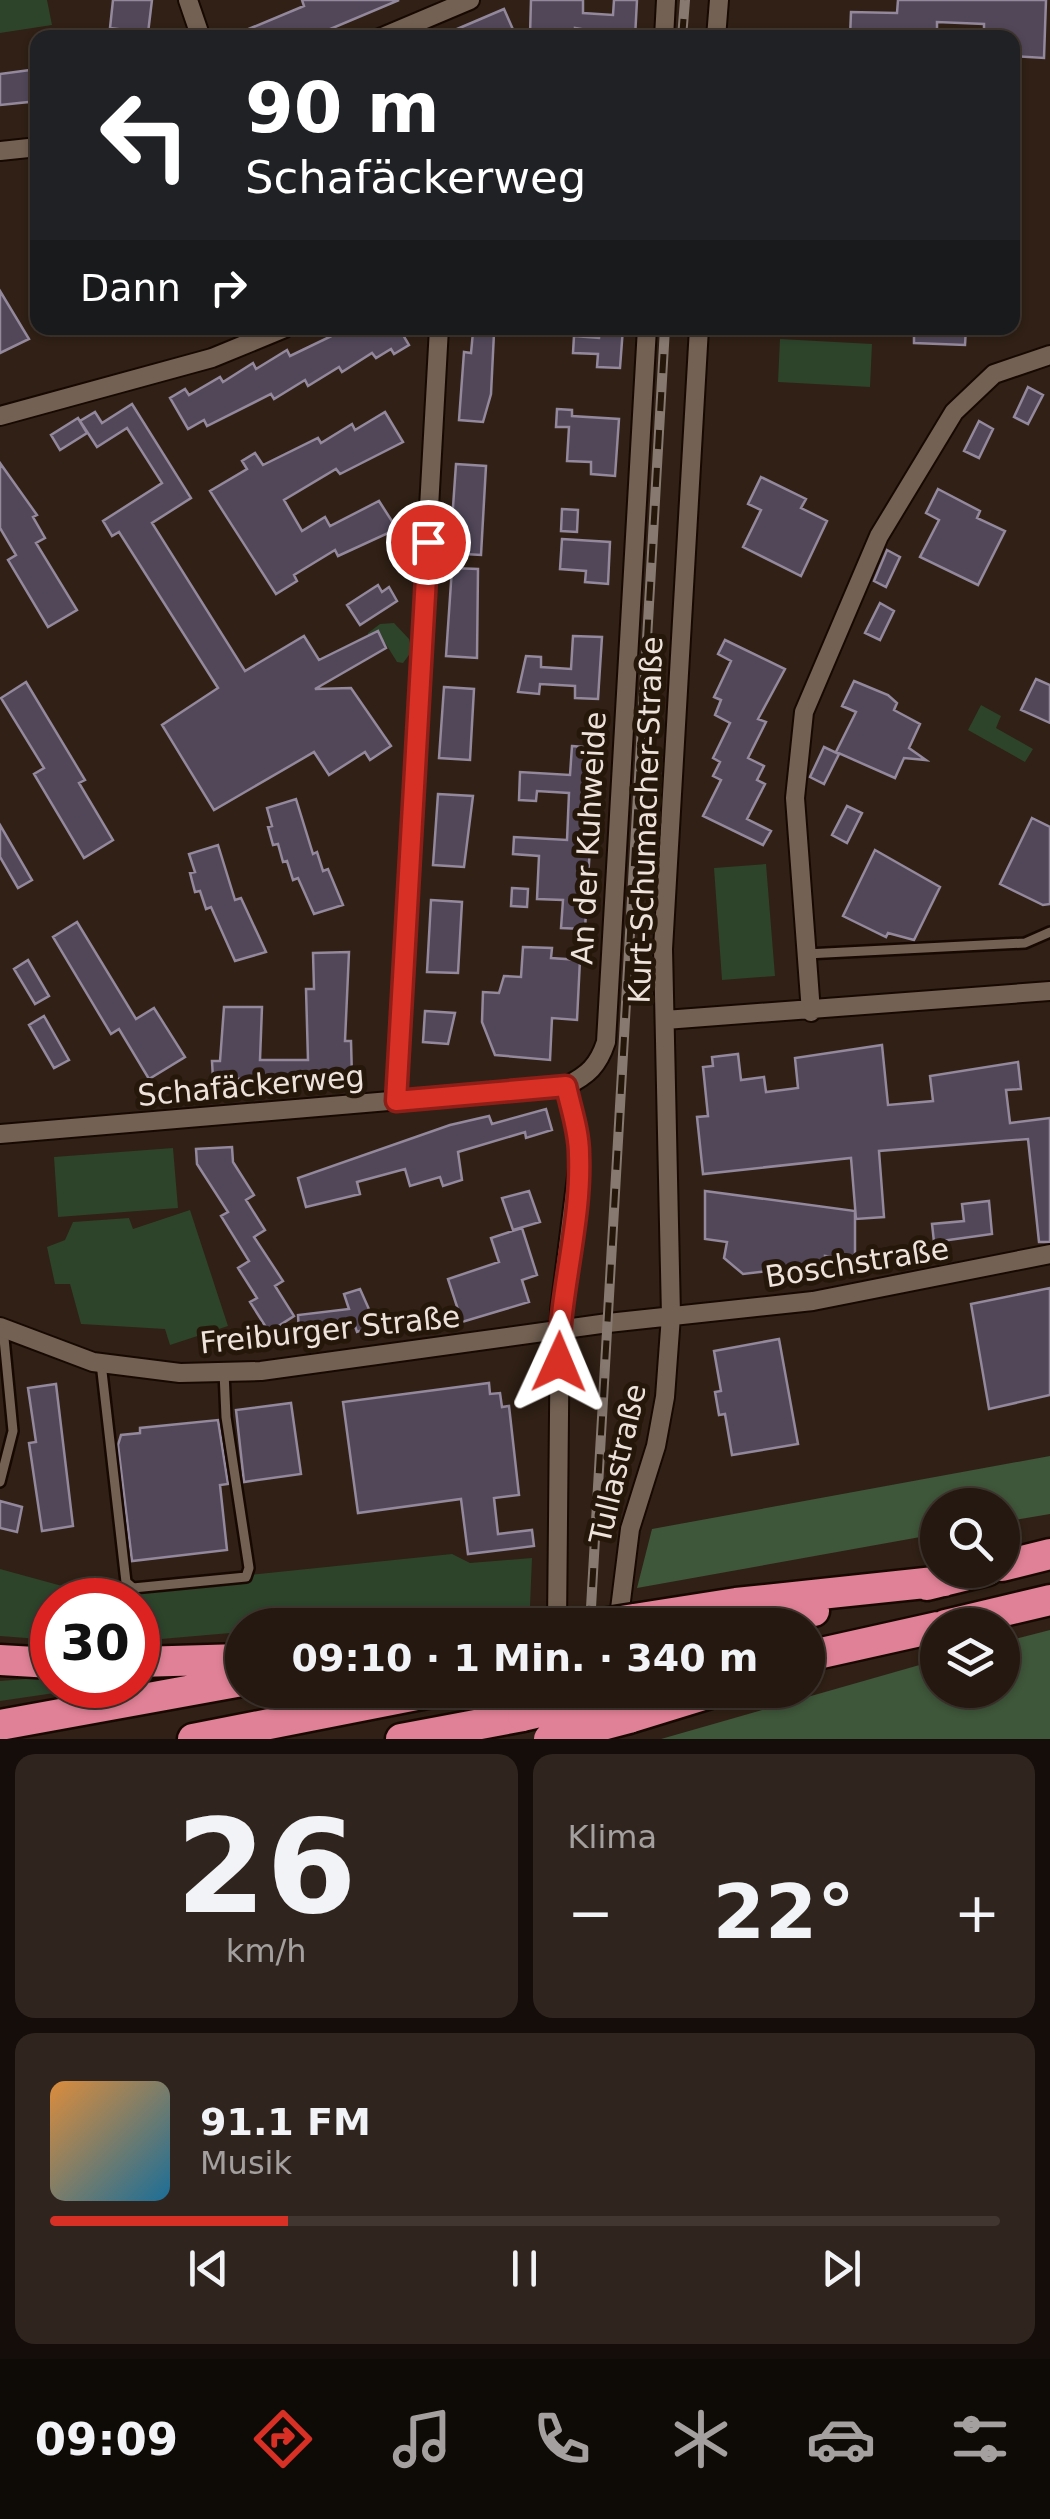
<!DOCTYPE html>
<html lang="de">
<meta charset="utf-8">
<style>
body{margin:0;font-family:"DejaVu Sans",sans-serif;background:#30251e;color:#f1f3f6;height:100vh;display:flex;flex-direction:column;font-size:38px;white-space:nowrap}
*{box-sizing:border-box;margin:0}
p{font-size:32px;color:#a3a09f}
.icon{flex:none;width:55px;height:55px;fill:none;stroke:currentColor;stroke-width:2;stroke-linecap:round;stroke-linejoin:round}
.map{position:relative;height:1739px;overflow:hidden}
.drawer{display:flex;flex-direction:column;gap:15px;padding:15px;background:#140d09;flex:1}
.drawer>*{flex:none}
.hud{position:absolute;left:30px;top:30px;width:990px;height:305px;border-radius:20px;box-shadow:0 2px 8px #0004,0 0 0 2px #413730;background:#202124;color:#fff;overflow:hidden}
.fabs{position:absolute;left:920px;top:1488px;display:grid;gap:20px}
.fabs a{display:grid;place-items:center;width:100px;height:100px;border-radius:50%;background:#241810;box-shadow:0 2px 8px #0004,0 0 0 2px #413730;font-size:50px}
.speed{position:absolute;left:30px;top:1578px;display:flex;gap:20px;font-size:50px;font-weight:700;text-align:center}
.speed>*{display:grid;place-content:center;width:130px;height:130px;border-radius:50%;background:#241810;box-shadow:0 2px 8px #0004,0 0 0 2px #413730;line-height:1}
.speed .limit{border:15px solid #d22;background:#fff;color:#111}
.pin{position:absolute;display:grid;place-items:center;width:85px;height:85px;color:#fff;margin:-42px;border:5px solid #fff;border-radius:50%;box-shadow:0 2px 10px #0007}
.me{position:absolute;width:110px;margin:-55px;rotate:1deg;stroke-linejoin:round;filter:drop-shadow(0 0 8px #0008)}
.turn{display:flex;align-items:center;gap:35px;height:210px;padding:0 50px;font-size:45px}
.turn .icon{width:130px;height:130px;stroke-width:2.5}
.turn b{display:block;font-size:70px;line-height:85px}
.then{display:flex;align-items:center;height:95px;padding:0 50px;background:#0003;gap:20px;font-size:38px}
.big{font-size:75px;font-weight:700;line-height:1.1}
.drawer .tile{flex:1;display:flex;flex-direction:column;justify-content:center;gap:15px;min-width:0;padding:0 35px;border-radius:20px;background:#30251e}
.drawer .dial{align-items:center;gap:0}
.dial b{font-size:130px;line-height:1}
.song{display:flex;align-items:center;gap:30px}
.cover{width:120px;height:120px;border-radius:15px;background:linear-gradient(135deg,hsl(30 70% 55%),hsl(200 70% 35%))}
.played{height:10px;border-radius:5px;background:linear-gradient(90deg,#d93025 25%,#413730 25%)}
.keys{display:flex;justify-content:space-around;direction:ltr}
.heat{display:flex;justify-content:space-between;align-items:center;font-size:55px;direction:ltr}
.drawer .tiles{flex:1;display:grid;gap:15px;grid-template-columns:1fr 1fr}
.tile:last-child{grid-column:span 2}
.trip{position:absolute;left:225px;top:1608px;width:600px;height:100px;border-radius:50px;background:#241810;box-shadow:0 2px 8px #0004,0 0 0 2px #413730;font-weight:700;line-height:100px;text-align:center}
.tab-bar{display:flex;height:160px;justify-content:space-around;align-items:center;background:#0e0a06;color:#a3a09f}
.tab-bar .icon{width:70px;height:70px}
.tab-bar .on{color:#d93025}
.tab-bar b{font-size:45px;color:#f1f3f6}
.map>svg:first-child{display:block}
.green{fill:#2d432a}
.forest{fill:#3e563a}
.building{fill:#514759;stroke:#93889c;stroke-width:2.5}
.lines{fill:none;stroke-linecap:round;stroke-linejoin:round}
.lane-casing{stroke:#170902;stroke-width:14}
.street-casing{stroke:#170902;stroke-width:22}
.highway-casing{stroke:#170902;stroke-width:35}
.lane{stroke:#736153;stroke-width:9}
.street{stroke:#736153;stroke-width:18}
.highway{stroke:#e08197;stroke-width:30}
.rail-casing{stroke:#877970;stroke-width:10}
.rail{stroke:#26170b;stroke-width:6;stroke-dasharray:19;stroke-linecap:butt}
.highway-bridge-casing{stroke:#170902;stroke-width:35;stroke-linecap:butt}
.highway-bridge{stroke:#e08197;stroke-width:30}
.route-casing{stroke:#8d1f18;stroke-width:25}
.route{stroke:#d93025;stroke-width:18}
.labels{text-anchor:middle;stroke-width:10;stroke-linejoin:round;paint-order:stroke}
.street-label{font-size:30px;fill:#eee3db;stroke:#26170b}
</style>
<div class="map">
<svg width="1050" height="1739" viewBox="0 0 1050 1739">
<rect width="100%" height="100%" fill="#302015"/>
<path class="green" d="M0 0H47L52 25 0 33Z
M780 339 872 344 870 387 778 382Z
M394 623 409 639 412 651 403 663 397 662 384 641 368 640V633L380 624Z
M981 705 1001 716 996 728 1033 749 1025 762 968 730Z
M766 864 775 976 722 980 714 868Z
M173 1148 178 1208 58 1217 54 1157Z
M190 1210 228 1326 170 1345 165 1329 81 1324 70 1284H55L47 1247 65 1240 73 1222 129 1218 133 1229Z
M452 1554 470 1563 532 1558 530 1606 325 1625H242V1632L138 1641V1600H52V1640L0 1636V1569L84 1592Z
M52 1677V1685H109L0 1701V1681Z"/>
<path class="forest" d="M1050 1456V1514L1003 1522 1002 1505H938L937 1534 637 1588 652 1529Z
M1050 1630V1739H661L937 1660 938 1690H1002L1003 1642Z"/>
<path class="building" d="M113 0H152L148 33 110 28Z
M302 0H399L309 38H227L304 6Z
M531 0H583V13L613 15 614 0H637L635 38 575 28V38L530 35Z
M898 0H1046L1044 58 1012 56V38H984V24L937 22V38H850L851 12 897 13Z
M504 9 515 34 506 38H436Z
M38 69V101L0 105V74Z
M0 291 29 339 0 353Z
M348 328H399L409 345 394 354 391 349 376 358 372 353 342 372 339 367 308 386 305 380 274 399 271 394 207 426 204 420 188 429 170 398 185 389 189 395 220 377 223 382 253 363 256 369 287 350 290 356Z
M600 328H623L620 368 597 367 598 354 573 353 574 336 599 338Z
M914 328H966L965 345 914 343Z
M473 332 494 333 491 394 483 422 459 420 464 352 471 353Z
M1028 387 1043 395 1028 424 1014 417Z
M132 404 191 498 152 523 245 671 304 636 319 660 378 631 386 648 315 689 351 688 391 746 370 760 365 752 329 775 314 752 214 810 162 725 218 688 119 532 112 536 103 521 162 483 127 428 97 447 80 421 95 412 102 423Z
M557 409 572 410V416L619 419 615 476 591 474V462L567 461 569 427H556Z
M385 412 403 442 340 474 336 469 284 500 302 531 325 517 330 526 379 501 397 529 338 556 335 550 294 575 297 581 276 594 210 491 247 469 242 461 255 453 263 465 318 438 321 443 352 424 355 430Z
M78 418 87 433 60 450 51 435Z
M979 421 993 429 979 458 964 451Z
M0 463 37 515 33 517 45 538 36 543 77 610 48 627 8 560 16 555 0 528Z
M456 464 486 466 481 555 465 554 466 537 451 536Z
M761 477 806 499 801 508 827 521 801 576 743 547 761 510 748 504Z
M938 489 980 511 977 518 1005 531 978 585 920 557 939 520 926 513Z
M562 509 578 510 577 532 561 531Z
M562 539 610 542 608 584 585 582 586 571 560 569Z
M887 550 900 557 886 587 874 581Z
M452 568 478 569 477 658 446 656Z
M378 585 382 592 389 587 397 601 360 625 347 605Z
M880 603 894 611 880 640 865 633Z
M573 636 602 637 598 699 575 698V686L540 684 539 694 518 692 526 656 541 657V667L571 669Z
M725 640 785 669 758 719 766 722 748 758 764 766 757 780 765 784 747 819 771 831 763 845 703 816 721 780 713 776 720 762 713 758 730 723 715 715 721 700 714 697 731 661 718 654Z
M1036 679 1050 685V723L1021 710Z
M854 681 888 695 897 703 894 710 920 724 909 748 926 760 904 758 895 778 836 752 856 712 842 706Z
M26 682 85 780 79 783 113 840 84 858 34 774 44 768 1 698Z
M444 687 474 689 470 760 439 758Z
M572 746 596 748 585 929 561 928 563 900 537 899 539 856 513 854 514 837 567 840 569 793 537 791 536 801 519 800 520 772 570 775Z
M824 747 839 754 824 784 810 777Z
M438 794 473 796 464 867 433 865Z
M296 799 313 854 317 852 323 871 328 869 343 905 314 914 298 878 293 880 287 861 283 862 278 844 273 845 268 827 272 826 267 808Z
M847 806 862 813 847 843 832 835Z
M1032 818 1050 827V904L1043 905 1000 884Z
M0 825 32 880 18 888 0 857Z
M218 845 235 900 241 898 266 952 235 961 211 907 206 909 200 891 195 892 190 873 195 872 189 854Z
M875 850 940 887 914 940 888 933 886 937 843 916Z
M512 888 528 889 527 907 511 906Z
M431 900 462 902 458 973 427 972Z
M77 922 136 1019 154 1008 185 1057 149 1079 119 1029 111 1034 53 937Z
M523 947 552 948 551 958 580 960 577 1020 552 1018 550 1060 495 1055 482 1022 483 992 499 993 504 976 521 977Z
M349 952 345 1041H351L352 1078 213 1079 212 1061H220L224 1007H262L260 1060H308L306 989H314L313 953Z
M28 960 49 996 35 1004 14 969Z
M425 1011 455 1013 448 1044 423 1042Z
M44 1016 69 1060 54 1068 29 1025Z
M882 1045 888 1105 933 1101 930 1076 1018 1062 1021 1089 1006 1090 1010 1123 1050 1118V1242H1039L1028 1139 879 1151 884 1217 856 1219 851 1158 703 1174 697 1117 708 1116 703 1067 713 1066 712 1057 738 1054 741 1080 764 1077 766 1092 798 1088 795 1058Z
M546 1109 552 1130 526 1138 525 1132 458 1152 462 1180 443 1186 440 1177 410 1186 405 1169 357 1182 360 1194 306 1207 298 1178 450 1125 489 1116 492 1124Z
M232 1147 233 1162 254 1195 246 1200 265 1230 254 1237 283 1281 275 1286 294 1316 269 1332 250 1302 257 1298 238 1268 249 1261 221 1216 228 1212 197 1164 196 1149Z
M529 1191 540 1222 513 1230 502 1198Z
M705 1191 855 1211V1260L825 1256V1264L743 1274 724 1258 727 1242 705 1239Z
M989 1201 992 1234 934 1242 932 1224 964 1221 962 1204Z
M522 1228 537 1275 522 1280 529 1302 462 1322 448 1279 499 1262 491 1238Z
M1050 1288V1395L989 1409 971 1304Z
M360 1289 376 1325 357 1332 355 1326 299 1332 298 1315 349 1309 344 1294Z
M779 1339 798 1444 732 1455 725 1414 719 1415 715 1392 721 1391 714 1351Z
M489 1383 490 1394 500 1393 502 1407 509 1406 519 1495 494 1498 498 1534 532 1530 534 1546 468 1554 461 1499 358 1513 343 1402Z
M56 1384 73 1526 42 1531 29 1443 36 1442 28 1388Z
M291 1403 301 1474 244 1482 236 1410Z
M218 1420 228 1484 220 1485 227 1550 132 1561 118 1445 121 1435 140 1433V1428Z
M0 1501 22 1507 17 1532 0 1528Z"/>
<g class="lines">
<defs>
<path id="lane" d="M806 954 1025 943 1050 932
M101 1363 126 1582 133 1588 246 1577 249 1568 226 1417 224 1372
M0 1482 13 1431 3 1328"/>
<path id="street" d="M188 0 201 38
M380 38 470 0
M664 38 666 0
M716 38 719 0
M0 151 38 147
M0 416 212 358 285 328
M811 1012 795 798 804 712 879 536 954 412 994 374 1050 355
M665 1020 1050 991
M396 1101 439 328
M0 1134 566 1086C588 1075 598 1066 606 1042L647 328
M0 1327 93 1362 180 1373 261 1371 608 1323 813 1301 1050 1254
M557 1625 560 1310 580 1153 566 1086
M618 1625 630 1529 656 1446 665 1397 671 1316 663 949 699 328"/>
<path id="highway" d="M1002 1566 1050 1554
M927 1585 988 1570
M634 1619 736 1603 944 1581
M753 1625 814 1611
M945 1625 1050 1600
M808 1656 938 1627
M0 1660 52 1663
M138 1662 242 1659
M629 1718 720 1690
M0 1725 242 1681
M193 1739 442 1690
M401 1739 523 1716"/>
</defs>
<use href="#lane" class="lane-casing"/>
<use href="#street" class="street-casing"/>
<use href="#highway" class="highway-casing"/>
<use href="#lane" class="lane"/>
<use href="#street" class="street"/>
<use href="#highway" class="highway"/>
<defs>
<path id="rail" d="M682 38 685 0
M590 1625 665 328
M595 1739 598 1690"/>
</defs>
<use href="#rail" class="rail-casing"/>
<use href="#rail" class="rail"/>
<defs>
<path id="highway-bridge" d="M596 1625 634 1619
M523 1716 630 1691
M549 1739 629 1718"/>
</defs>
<use href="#highway-bridge" class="highway-bridge-casing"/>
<use href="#highway-bridge" class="highway-bridge"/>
</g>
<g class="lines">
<defs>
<path id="route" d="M428 542 396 1101 566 1086C571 1109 579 1131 579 1154 582 1223 559 1292 559 1362"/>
</defs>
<use href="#route" class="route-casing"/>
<use href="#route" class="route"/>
</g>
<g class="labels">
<g class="street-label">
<text transform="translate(646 820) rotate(-88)" y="10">Kurt-Schumacher-Straße</text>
<text transform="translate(589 838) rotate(-87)" y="10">An der Kuhweide</text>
<text transform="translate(251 1086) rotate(-5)" y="10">Schafäckerweg</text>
<text transform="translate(857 1263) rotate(-9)" y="10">Boschstraße</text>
<text transform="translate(330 1330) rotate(-6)" y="10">Freiburger Straße</text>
<text transform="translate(618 1464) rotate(-77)" y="10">Tullastraße</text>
</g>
</g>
</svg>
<div class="fabs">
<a><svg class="icon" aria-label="search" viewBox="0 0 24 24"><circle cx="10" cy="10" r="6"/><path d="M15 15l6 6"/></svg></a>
<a><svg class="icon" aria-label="layers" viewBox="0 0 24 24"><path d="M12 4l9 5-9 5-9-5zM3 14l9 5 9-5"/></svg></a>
</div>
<div class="speed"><div class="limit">30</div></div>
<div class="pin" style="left:428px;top:542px;background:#d93025"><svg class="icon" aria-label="arrive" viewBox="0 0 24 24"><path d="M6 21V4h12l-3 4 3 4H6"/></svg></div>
<svg class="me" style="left:559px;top:1362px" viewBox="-20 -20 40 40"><path d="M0-17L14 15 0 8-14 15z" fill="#d93025" stroke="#fff" stroke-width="4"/></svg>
<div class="trip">09:10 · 1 Min. · 340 m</div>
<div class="hud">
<div class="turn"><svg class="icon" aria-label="left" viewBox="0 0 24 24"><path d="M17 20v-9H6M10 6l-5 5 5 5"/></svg><div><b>90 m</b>Schafäckerweg</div></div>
<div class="then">Dann<svg class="icon" aria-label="right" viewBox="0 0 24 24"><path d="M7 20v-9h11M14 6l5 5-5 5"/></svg></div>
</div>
</div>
<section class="drawer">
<div class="tiles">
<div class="tile dial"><b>26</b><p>km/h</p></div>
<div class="tile"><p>Klima</p>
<div class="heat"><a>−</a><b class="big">22°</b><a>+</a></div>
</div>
<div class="tile">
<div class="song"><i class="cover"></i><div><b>91.1 FM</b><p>Musik</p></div></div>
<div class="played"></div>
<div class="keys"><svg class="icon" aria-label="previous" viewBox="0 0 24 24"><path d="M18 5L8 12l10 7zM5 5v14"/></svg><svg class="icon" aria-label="pause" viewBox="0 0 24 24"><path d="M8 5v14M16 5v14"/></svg><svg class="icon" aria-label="next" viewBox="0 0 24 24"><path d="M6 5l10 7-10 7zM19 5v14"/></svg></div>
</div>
</div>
</section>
<nav class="tab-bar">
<b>09:09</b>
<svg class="icon on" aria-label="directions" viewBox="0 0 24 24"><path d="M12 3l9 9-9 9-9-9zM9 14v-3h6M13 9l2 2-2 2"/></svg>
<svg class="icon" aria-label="music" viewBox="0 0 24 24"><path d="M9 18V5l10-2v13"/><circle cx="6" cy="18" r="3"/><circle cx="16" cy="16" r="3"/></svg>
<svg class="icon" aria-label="phone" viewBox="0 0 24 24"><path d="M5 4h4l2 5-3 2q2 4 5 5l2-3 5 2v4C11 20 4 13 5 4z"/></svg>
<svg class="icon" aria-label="climate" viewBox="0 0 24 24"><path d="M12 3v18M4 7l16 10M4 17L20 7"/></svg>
<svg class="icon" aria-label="car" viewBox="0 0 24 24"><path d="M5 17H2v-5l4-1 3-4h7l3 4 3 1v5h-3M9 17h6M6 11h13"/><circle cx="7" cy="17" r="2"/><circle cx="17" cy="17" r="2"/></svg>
<svg class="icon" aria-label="filters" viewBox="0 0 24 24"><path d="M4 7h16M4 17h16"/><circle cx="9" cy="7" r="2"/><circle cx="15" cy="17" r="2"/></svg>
</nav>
